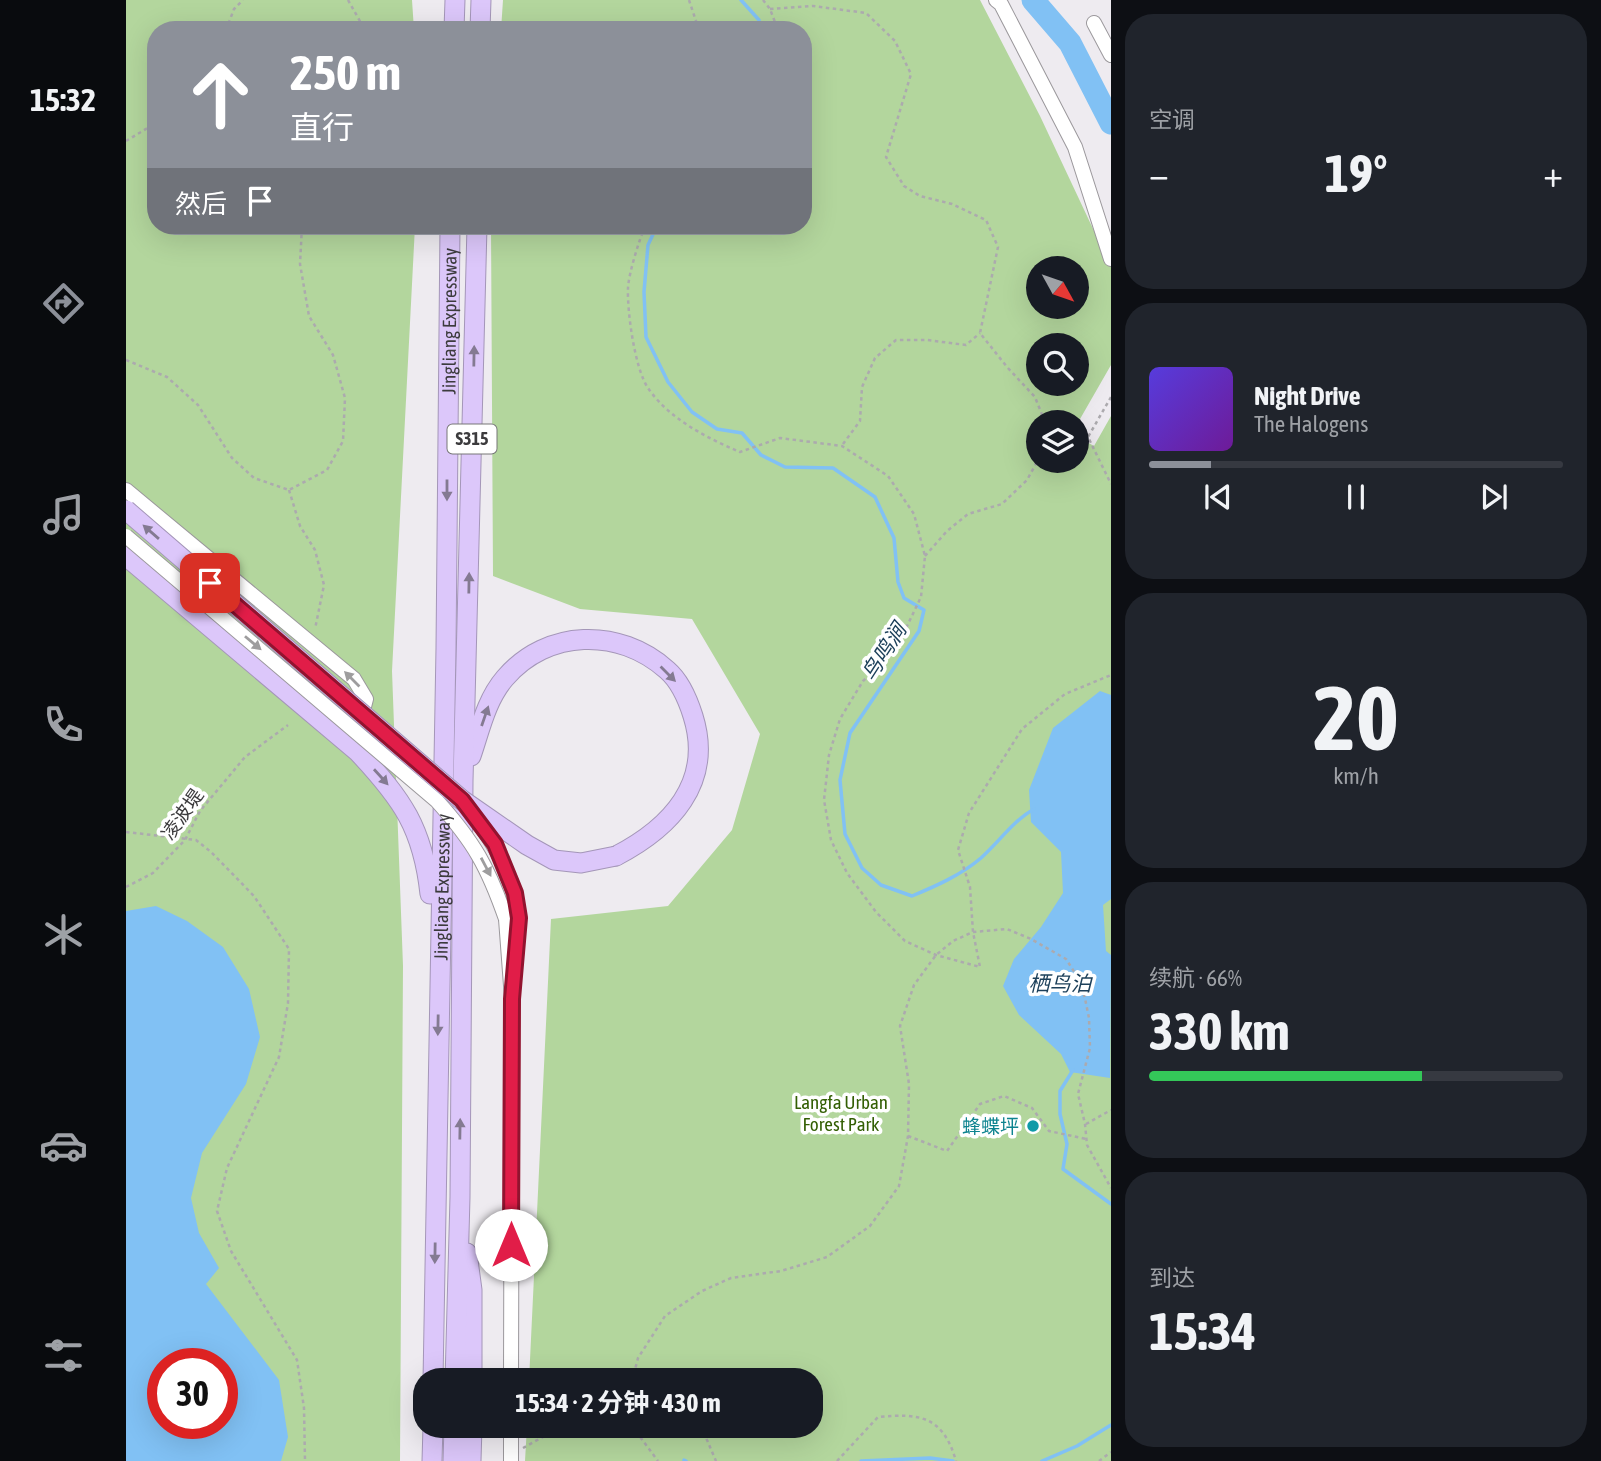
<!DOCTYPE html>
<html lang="zh">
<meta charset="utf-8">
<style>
body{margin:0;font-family:"Asap Condensed","Noto Sans SC",sans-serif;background:#20242c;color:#f1f3f6;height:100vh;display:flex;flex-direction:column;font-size:26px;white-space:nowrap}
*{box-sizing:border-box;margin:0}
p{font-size:23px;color:#9ea1a6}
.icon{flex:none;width:38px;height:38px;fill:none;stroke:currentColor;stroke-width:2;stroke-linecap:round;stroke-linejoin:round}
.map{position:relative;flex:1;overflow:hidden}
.details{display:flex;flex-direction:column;gap:14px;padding:14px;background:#0d0f14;width:490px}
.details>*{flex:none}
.guide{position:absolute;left:21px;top:21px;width:665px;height:214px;border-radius:28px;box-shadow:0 7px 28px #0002;background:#8c9099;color:#fff;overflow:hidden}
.needle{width:46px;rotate:130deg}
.fabs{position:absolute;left:900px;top:256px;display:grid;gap:14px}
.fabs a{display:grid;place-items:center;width:63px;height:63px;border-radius:50%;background:#171b24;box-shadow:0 7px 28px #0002;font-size:35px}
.speed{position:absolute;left:21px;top:1348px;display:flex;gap:14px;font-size:35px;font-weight:700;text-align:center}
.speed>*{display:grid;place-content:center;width:91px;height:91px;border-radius:50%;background:#171b24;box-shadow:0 7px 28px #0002;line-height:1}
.speed .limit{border:10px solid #d22;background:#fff;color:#111}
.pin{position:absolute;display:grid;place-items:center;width:60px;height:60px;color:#fff;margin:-30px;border-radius:14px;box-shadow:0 4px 10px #0006}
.me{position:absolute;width:77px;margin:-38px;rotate:0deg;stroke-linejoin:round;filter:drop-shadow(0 0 5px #0008)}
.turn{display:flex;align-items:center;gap:24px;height:147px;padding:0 28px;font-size:32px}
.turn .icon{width:91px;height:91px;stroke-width:2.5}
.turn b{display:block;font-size:49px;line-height:60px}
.then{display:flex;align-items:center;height:66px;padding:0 28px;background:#0003;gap:14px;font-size:26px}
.big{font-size:52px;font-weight:700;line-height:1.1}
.details .tile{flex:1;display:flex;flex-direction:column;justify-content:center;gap:10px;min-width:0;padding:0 24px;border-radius:28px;background:#20242c}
.details .dial{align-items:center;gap:0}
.dial b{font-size:91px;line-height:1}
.song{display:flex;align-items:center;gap:21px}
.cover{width:84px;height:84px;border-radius:10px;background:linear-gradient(135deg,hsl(250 70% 55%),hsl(280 70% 35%))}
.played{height:7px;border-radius:4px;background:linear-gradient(90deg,#8c9099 15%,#363941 15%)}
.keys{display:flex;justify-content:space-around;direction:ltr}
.heat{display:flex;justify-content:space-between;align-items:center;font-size:38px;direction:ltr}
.charge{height:10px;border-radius:5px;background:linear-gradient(90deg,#34c759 66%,#363941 0)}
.trip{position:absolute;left:287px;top:1368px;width:410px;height:70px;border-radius:28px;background:#171b24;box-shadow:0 7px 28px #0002;font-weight:700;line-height:70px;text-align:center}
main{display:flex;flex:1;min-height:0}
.dock{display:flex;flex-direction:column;width:126px;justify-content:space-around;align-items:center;background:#090b0e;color:#9ea1a6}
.dock .icon{width:49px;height:49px}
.dock .active{color:#8c9099}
.dock b{font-size:32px;color:#f1f3f6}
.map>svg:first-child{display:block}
.green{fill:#b3d69d;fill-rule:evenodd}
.water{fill:#81c1f4;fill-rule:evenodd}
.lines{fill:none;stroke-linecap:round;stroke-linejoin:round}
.stream{stroke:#81c1f4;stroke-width:3.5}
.river{stroke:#81c1f4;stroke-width:23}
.minor-casing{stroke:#9b989c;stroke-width:16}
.highway-casing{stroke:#a496b8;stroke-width:21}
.path{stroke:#acaaae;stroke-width:2.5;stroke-dasharray:3.5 3.5;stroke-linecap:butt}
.minor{stroke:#fff;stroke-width:14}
.highway{stroke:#dcc7fa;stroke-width:19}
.minor-bridge-casing{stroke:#9b989c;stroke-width:16;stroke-linecap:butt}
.highway-bridge-casing{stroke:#a496b8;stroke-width:21;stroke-linecap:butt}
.minor-bridge{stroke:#fff;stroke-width:14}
.highway-bridge{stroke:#dcc7fa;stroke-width:19}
.oneway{fill:#847a92}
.oneway2{fill:#9e9d9e}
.route-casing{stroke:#92132f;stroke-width:18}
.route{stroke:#e11d48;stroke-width:12}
.culture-dot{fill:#0f9aa8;stroke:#fff;stroke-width:2.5}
.labels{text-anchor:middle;stroke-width:7;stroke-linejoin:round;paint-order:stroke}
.shield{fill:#fff;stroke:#767677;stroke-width:2}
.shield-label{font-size:18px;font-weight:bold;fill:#3c3b3d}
.street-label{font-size:19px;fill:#3c3b3d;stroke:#fff}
.park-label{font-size:19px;fill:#335f04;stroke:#fff}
.culture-label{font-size:19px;fill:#0d838f;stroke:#fff;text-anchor:end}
.water-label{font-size:21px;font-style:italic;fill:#1d405a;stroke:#fff}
</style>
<main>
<nav class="dock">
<b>15:32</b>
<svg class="icon active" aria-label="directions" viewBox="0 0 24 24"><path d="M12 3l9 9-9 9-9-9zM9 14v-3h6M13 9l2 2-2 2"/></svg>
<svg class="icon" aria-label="music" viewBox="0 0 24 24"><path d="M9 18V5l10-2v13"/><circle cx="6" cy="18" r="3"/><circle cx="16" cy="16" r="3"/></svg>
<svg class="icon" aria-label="phone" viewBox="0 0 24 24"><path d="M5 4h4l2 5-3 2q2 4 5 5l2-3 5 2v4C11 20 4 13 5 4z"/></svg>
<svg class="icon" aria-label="climate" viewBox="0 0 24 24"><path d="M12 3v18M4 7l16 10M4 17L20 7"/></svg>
<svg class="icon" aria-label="car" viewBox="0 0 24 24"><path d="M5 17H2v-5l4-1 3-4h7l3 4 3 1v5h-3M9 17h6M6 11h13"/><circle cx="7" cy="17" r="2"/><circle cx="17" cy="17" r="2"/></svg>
<svg class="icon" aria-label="filters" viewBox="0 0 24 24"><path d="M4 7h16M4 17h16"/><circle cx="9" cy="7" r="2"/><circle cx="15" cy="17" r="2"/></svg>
</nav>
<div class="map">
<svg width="985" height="1461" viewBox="0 0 985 1461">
<rect width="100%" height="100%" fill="#eeebf0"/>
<path class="green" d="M0 0H286L288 30H30V226H289L266 671 277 966 274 1461H0ZM37 1363H96V1423H37Z
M377 0H854L914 116 985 267V365L950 426V422H912V460H950V436L968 446 985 416V1461H399L401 1426H684V1381H403L425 919 542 906 606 830 634 734 566 619 454 609 367 576 365 226H677V30H375ZM912 268H950V306H912ZM912 345H950V383H912Z"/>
<path class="water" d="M974 691 985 695V899L977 905 980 951 985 955 984 1078 944 1072 935 1054 893 1015 877 986 888 959 915 927 937 893 935 852 905 822 903 790 927 728Z
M30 906 61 921 97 947 123 989 134 1037 120 1084 76 1153 65 1198 73 1233 93 1268 80 1284 153 1380 162 1437 155 1461H0V911ZM37 1363H96V1423H37Z"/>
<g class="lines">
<path class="stream" d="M615 0 633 20 634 30
M531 226 522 245 518 292 520 337 542 382 566 412 591 429 616 433 635 455 659 467 707 468 749 497 768 538 772 582 778 598 798 610 793 631 724 733 714 780 719 834 736 868 755 885 786 896C810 886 835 875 855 858 873 842 887 821 908 809
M947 1070 934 1091V1114L941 1144 937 1169 985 1204
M558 1460 560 1461
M735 1461 804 1458 827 1461
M916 1461 951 1446 985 1425"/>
<path class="river" d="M907 0 944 43 985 123"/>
<defs>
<path id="minor" d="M870 0 875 4 949 147 985 259
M968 23 985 55
M0 490 228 679 240 699C237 715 227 726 210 724
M380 919 386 999 385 1381
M390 956 393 918
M385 1461V1426"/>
<g id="highway">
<path d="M328 30 329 0"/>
<path d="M354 30 355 0"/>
<path d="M0 556 232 752C276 799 297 828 304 894"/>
<path d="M345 756C354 730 360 700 379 678 421 629 493 627 541 670 555 682 562 700 567 716 588 783 544 828 490 856"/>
<path d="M341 1253 346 1290V1381"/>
<path id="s1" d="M307 1381 320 648 324 226"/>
<path d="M329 1381 334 1197 337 781 351 226"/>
<path d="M306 1461 307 1426"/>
<path d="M327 1461 328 1426"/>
<path d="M345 1461 346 1426"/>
</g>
</defs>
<use href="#minor" class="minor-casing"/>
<use href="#highway" class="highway-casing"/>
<path class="path" d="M222 0 239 30
M563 0 570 21 569 30
M637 0 644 9 652 30
M644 9 687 6 740 13 769 41 785 74 760 157 778 186 794 196 826 204 860 220 872 247 854 333 881 367 909 397 919 422
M100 30 108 9 117 0
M0 141 30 123
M519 226C513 241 503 272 502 288 501 312 509 369 522 388 543 419 581 438 614 452L654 438 716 446 762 476 788 514 799 556 795 597 769 651 737 681 714 719 703 755 698 800 705 840 721 873 750 912 779 941 810 955 854 967 847 932 844 887 832 850 843 813 896 729 939 694 985 675
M0 360 41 377 72 405 106 458 128 478 163 490 201 470 217 441 219 398 207 355 183 316 174 264 176 226
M985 397 962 437 985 484
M950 441 962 437
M717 444 734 421 736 387 749 358 770 340H801L840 345 854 333
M163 490 174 526 189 550 198 585 189 629
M799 556 821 531 842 514 876 504 901 480 912 460
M0 832 70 840 85 852 128 896 163 949 162 1003 153 1057 101 1168 91 1211 105 1251 171 1360 178 1408 179 1461
M0 887 27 873 59 840 74 811 119 757 162 725
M960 1124 985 1110
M782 1136 821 1151 854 1104 878 1096 906 1108 923 1131 960 1139
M506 1381 512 1358 539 1316 576 1291 605 1278 655 1271 701 1257 744 1226 773 1186 782 1136 783 1084 774 1026 788 985 810 955 827 941 847 932 881 929 905 939 940 959 956 984 963 1018 964 1048 952 1094 959 1124 961 1145 985 1188
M506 1426 532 1461
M575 1426 590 1461
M397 1448 433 1428 451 1426
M711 1461 752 1417C794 1413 817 1416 830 1461
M973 1461 985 1452"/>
<use href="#minor" class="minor"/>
<use href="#highway" class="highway"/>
<defs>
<path id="minor-bridge" d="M0 536 311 801C348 842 362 867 380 919
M343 809C370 846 386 872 393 918"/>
<path id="highway-bridge" d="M0 510 336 800 401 845 428 860 455 863 490 856"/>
</defs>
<use href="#minor-bridge" class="minor-bridge-casing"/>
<use href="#highway-bridge" class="highway-bridge-casing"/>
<use href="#minor-bridge" class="minor-bridge"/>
<use href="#highway-bridge" class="highway-bridge"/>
</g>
<defs><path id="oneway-solid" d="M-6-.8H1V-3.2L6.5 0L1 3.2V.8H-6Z" transform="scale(1.75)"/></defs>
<g class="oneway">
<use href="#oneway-solid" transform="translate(348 356) rotate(-89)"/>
<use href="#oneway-solid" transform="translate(321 490) rotate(90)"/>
<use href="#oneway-solid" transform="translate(25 532) rotate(-139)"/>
<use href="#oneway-solid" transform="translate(343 583) rotate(-89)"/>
<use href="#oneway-solid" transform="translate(542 674) rotate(45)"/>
<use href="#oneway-solid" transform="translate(359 716) rotate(-71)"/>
<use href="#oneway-solid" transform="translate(255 777) rotate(48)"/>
<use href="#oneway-solid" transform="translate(312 1025) rotate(91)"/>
<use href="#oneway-solid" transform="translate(334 1129) rotate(-89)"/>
<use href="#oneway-solid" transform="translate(309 1253) rotate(91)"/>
</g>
<g class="oneway2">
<use href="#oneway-solid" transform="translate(127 643) rotate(40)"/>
<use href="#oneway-solid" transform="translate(226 679) rotate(-135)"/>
<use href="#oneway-solid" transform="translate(360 867) rotate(62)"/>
</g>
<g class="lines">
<defs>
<path id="route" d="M84 583 336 800 369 844 389 893 393 918 386 999 385 1245"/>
</defs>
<use href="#route" class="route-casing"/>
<use href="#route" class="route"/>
</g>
<circle class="culture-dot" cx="907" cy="1126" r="7"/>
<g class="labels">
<rect class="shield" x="321.5" y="424.5" width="49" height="29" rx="5"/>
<g class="shield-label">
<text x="346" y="445">S315</text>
</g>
<g class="street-label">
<text dy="7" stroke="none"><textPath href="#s1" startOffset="1060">Jingliang Expressway</textPath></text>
<text transform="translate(56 814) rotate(-55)" y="7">凌波堤</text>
<text dy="7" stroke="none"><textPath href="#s1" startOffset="494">Jingliang Expressway</textPath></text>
</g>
<g class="park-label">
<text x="715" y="1109">Langfa Urban<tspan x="715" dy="22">Forest Park</tspan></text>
</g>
<g class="culture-label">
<text x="893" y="1133">蜂蝶坪</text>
</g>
<g class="water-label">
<text transform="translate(758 652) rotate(-57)" y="7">鸟鸣涧</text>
<text x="934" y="991">栖鸟泊</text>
</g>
</g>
</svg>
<div class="fabs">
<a><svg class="needle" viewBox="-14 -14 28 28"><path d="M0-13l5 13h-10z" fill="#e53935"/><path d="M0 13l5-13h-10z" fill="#9ea1a6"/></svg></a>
<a><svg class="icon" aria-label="search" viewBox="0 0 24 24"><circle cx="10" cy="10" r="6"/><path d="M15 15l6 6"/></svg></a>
<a><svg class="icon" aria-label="layers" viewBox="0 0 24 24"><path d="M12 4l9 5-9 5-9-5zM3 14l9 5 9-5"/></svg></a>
</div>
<div class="speed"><div class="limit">30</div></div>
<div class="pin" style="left:84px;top:583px;background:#d93025"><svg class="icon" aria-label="arrive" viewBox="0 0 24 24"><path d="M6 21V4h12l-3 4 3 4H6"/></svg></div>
<svg class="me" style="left:385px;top:1245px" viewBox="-20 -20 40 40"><circle r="19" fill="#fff"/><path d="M0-13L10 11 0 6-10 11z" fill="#e11d48"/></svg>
<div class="trip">15:34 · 2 分钟 · 430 m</div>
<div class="guide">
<div class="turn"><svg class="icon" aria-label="ahead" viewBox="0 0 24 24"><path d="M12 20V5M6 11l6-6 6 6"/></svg><div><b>250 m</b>直行</div></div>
<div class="then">然后<svg class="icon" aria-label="arrive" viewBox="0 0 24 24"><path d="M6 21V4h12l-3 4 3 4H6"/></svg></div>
</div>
</div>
<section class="details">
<div class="tile"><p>空调</p>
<div class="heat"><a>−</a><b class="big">19°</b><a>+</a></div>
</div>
<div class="tile">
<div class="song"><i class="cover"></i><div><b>Night Drive</b><p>The Halogens</p></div></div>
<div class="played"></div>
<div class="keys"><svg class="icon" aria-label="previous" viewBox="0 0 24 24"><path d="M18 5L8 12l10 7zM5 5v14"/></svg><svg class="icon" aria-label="pause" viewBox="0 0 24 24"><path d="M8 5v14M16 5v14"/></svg><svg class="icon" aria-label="next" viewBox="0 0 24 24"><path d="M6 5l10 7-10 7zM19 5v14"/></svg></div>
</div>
<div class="tile dial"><b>20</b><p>km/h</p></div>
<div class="tile"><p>续航 · 66%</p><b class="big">330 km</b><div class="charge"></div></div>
<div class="tile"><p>到达</p><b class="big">15:34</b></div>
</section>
</main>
